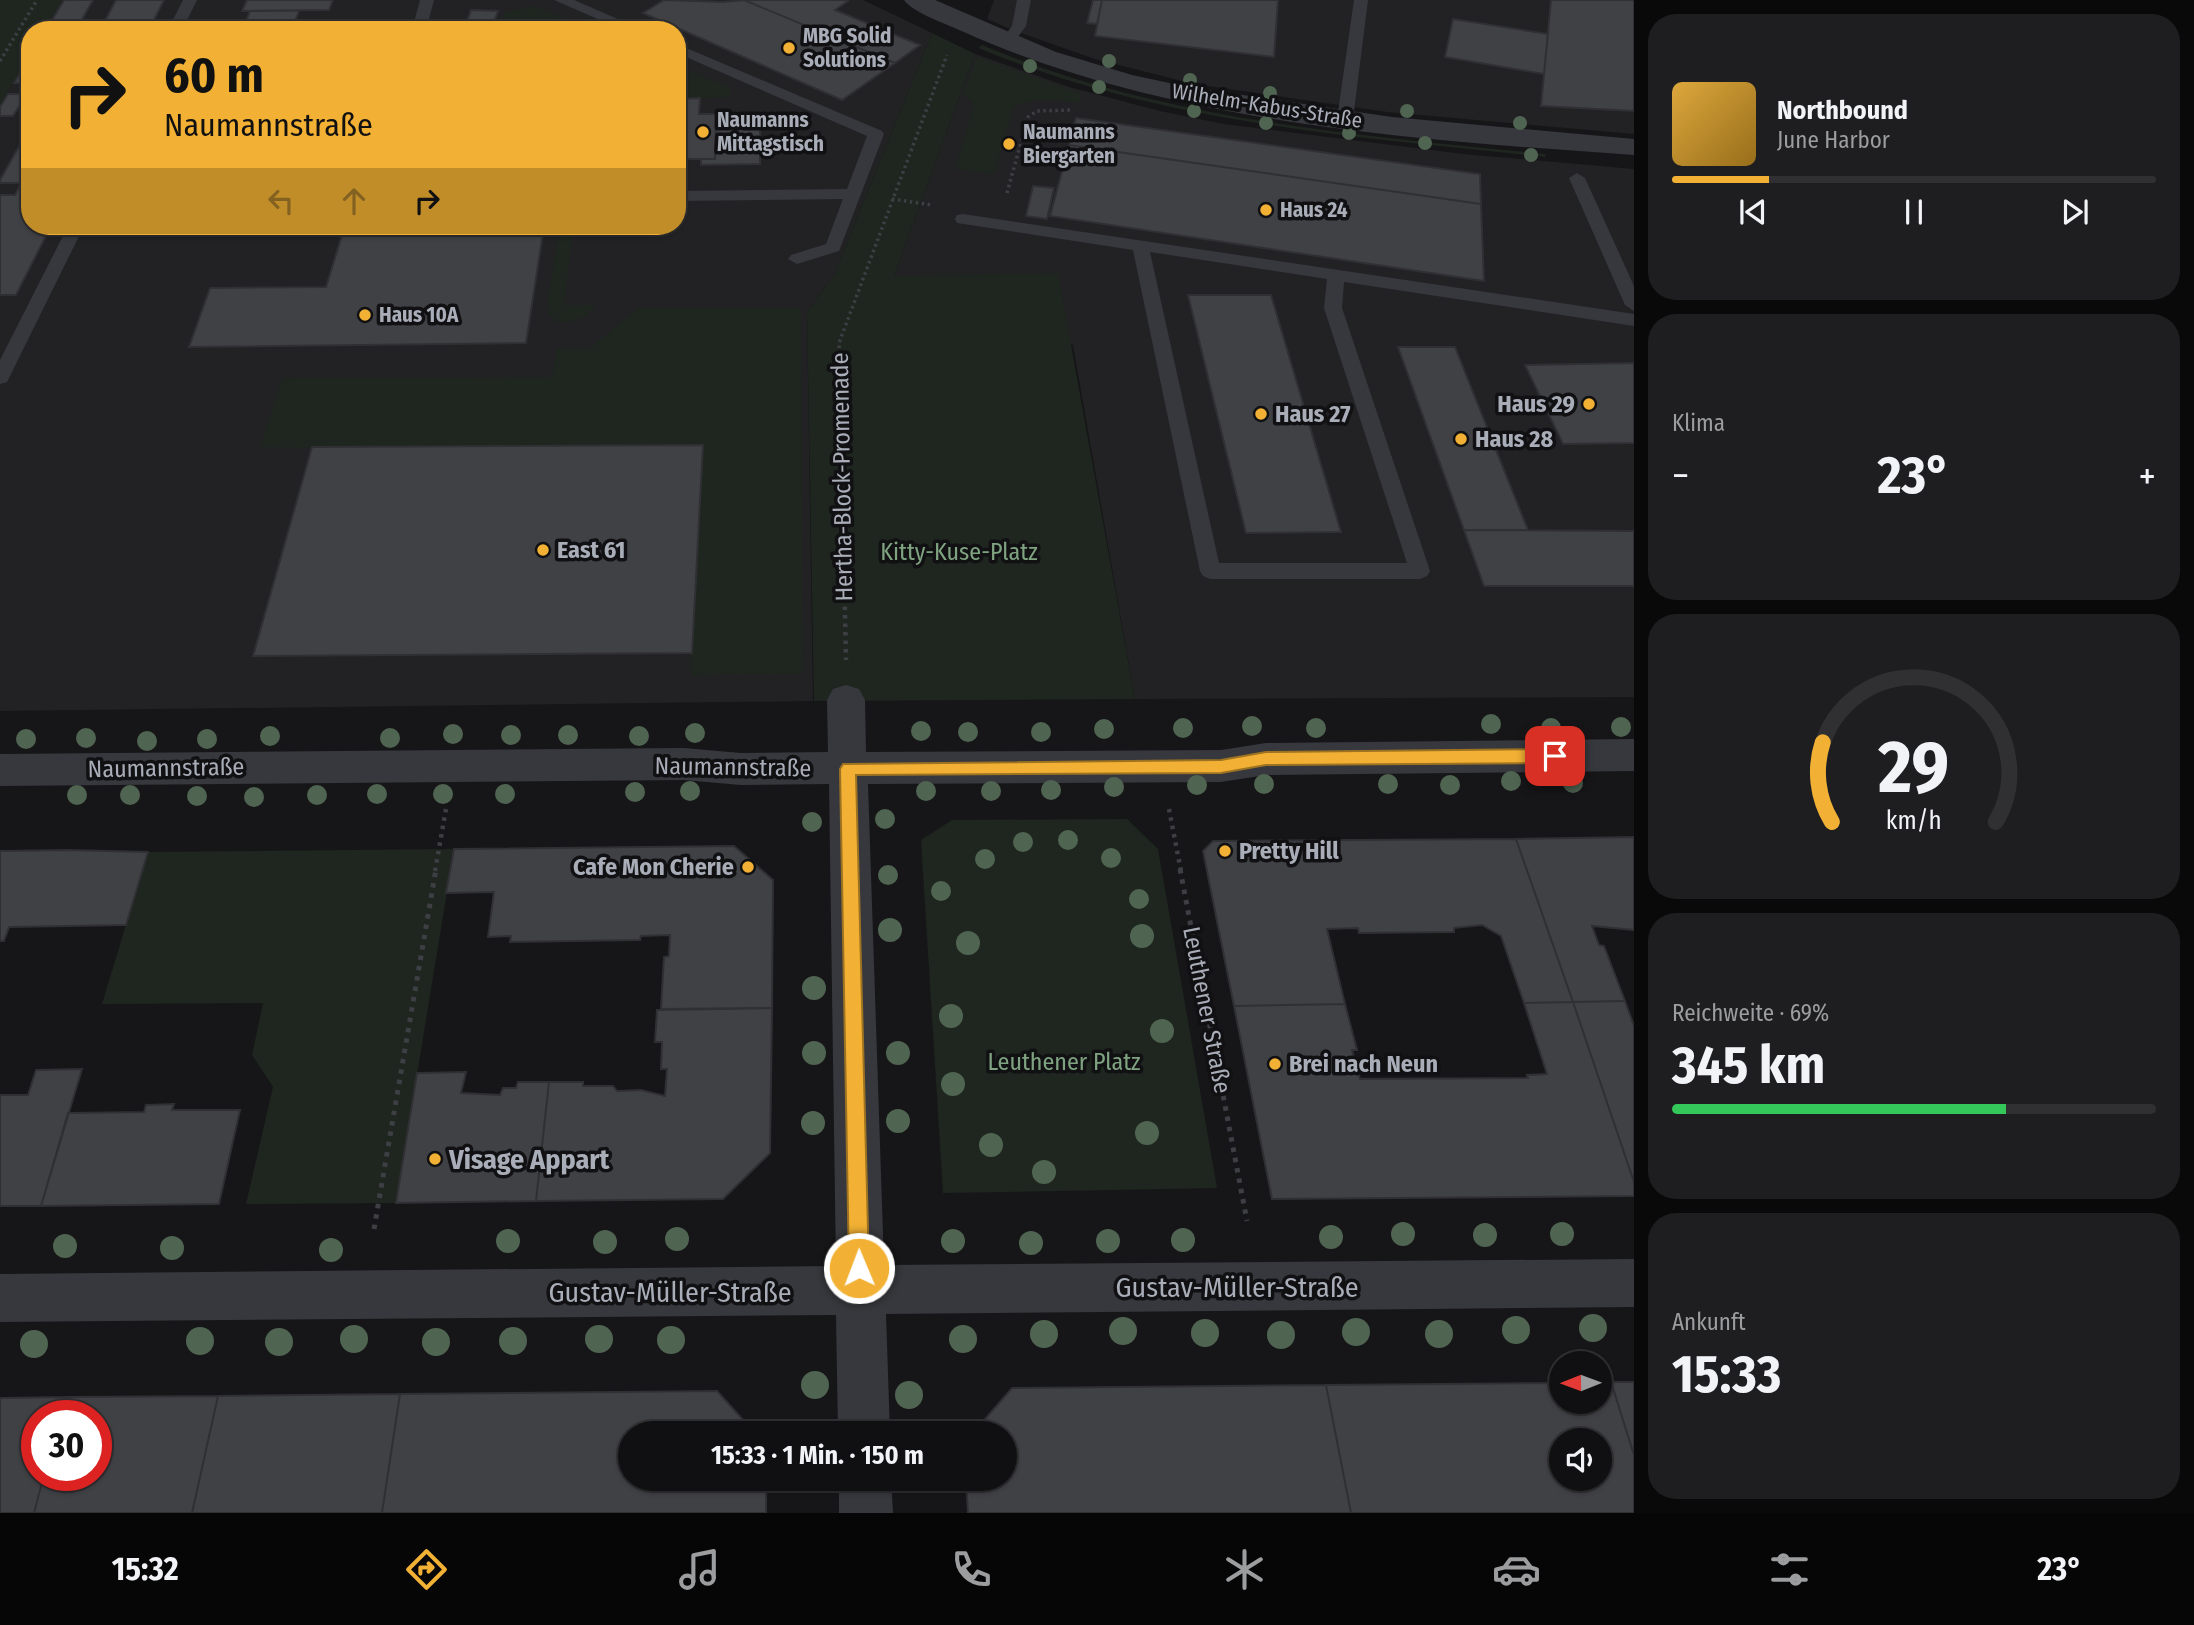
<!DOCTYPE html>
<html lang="de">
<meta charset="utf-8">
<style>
body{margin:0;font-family:"Fira Sans Condensed",sans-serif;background:#1e1e20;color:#f1f3f6;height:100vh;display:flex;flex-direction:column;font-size:26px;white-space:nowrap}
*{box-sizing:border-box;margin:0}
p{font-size:23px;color:#9c9d9f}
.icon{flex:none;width:38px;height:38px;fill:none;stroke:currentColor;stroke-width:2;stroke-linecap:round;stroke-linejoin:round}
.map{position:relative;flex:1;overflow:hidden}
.details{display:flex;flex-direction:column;gap:14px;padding:14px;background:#09090a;width:560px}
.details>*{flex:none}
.guide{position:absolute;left:21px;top:21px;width:665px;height:214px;border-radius:28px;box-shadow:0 2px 5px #0004,0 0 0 2px #303032;background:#f2b134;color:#111;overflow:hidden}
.needle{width:46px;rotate:269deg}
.controls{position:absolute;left:1549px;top:1351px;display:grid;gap:14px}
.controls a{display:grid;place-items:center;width:63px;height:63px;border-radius:50%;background:#101012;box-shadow:0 2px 5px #0004,0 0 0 2px #303032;font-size:35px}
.speed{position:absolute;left:21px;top:1400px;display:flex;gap:14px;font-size:35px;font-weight:700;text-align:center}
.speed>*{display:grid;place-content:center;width:91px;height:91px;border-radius:50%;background:#101012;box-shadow:0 2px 5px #0004,0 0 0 2px #303032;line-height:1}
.speed .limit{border:10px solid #d22;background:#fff;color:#111}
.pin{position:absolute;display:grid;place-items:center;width:60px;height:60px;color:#fff;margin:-30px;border-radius:14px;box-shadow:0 4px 10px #0006}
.me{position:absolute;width:77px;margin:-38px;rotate:359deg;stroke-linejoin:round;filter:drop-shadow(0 0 5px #0008)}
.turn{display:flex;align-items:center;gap:24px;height:147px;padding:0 28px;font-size:32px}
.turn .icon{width:91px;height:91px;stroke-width:2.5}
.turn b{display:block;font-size:49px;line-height:60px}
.lanes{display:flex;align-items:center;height:66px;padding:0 28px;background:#0003;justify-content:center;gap:35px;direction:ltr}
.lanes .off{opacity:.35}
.big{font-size:52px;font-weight:700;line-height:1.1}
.details .card{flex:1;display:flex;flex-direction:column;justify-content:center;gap:10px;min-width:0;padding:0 24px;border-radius:28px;background:#1e1e20}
.details .dial{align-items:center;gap:0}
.dial svg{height:182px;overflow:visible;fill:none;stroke:#303032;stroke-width:7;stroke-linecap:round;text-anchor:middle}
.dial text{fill:#f1f3f6;stroke:none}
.song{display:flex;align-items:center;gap:21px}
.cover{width:84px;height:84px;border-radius:10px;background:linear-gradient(135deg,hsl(40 70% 55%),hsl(40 70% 35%))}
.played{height:7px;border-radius:4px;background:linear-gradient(90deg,#f2b134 20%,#303032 20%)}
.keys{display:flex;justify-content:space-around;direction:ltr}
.heat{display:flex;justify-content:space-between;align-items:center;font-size:38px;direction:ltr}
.charge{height:10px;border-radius:5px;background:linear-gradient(90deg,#34c759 69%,#303032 0)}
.trip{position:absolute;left:618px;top:1421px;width:399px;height:70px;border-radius:35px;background:#101012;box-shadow:0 2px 5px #0004,0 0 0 2px #303032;font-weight:700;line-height:70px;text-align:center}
.dock{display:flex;height:112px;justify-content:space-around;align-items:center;background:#060607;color:#9c9d9f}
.dock .icon{width:49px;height:49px}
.dock .active{color:#f2b134}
.dock b{font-size:32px;color:#f1f3f6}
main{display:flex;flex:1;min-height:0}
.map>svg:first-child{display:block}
.built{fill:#222225}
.green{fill:#1e261f}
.building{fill:#404145;stroke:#303034;stroke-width:2;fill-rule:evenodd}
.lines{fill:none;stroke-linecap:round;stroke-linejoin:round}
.path-far2{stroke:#3d3f44;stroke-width:3.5;stroke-dasharray:2.5 3.5;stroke-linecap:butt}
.path-far1{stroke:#3d3f44;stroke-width:4.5;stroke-dasharray:3.5 5;stroke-linecap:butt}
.path{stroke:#3d3f44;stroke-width:5;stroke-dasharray:4.5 6;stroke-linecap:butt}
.service{fill:#37383d;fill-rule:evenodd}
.minor{fill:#37383d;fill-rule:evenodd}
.tertiary{fill:#37383d;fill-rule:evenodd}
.tree{fill:#506452}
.route{fill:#f2b134;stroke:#9d7322;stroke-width:2}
.poi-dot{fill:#f2b134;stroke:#111113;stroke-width:2.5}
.labels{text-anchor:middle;stroke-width:7;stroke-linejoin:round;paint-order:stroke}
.far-poi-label{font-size:21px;font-weight:bold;fill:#a8adb8;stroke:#111113;text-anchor:start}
.far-street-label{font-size:21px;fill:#a8adb8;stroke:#111113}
.poi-label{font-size:24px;font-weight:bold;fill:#a8adb8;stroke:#111113;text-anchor:start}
.street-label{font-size:24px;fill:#a8adb8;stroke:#111113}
.park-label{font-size:24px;fill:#7fa381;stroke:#111113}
.near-poi-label{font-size:28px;font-weight:bold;fill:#a8adb8;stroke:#111113;text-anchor:start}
.near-street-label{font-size:28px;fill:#a8adb8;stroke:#111113}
</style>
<main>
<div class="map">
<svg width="1634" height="1513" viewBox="0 0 1634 1513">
<rect width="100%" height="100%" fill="#161618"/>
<path class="built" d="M63 0H863L932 33 834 275 807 312 813 701 0 711V105L30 55V226H677V30H45Z
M994 0H1634V134L1387 112 1194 84 1095 59 1015 31 987 19Z
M975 54 1069 87 1160 111 1224 124 1463 154 1634 169V697L1135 699 1073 345 894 276Z"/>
<path class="green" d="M0 0H63L45 30H30V55L0 105Z
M535 6 592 30H500L504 13Z
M932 33 975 54 894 276 1058 273 1135 699 814 701 807 312 834 275Z
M982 45C1160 120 1355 135 1545 154L1546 157C1354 137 1158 123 978 48Z
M977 57 1082 94 1079 103C1056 100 1036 96 1014 107L994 174 955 169 974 104 963 93Z
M677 66 730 87V97L677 99Z
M560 226H574L564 305H596C585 320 575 322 557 322L549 314 548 298Z
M638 308H801L803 674 691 675V653L253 656 312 448 260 447 282 378 552 377 557 349H589Z
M1127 819 1158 849 1217 1188 943 1193 921 840 952 820Z
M454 849 396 1203 246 1204 273 1087 252 1055 263 1003 102 1004 148 852Z"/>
<path class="building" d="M64 0H93L76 30H46Z
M116 0H164L149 30H100Z
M247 0H333L329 10 242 11Z
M664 0 723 2 744 0 895 63 842 100 643 13Z
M744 0H845L848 1 835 10 920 45 895 63Z
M1093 0H1102L1097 24 1087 23Z
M1102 0H1278L1274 57 1095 36Z
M1551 0H1634V111L1541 106Z
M471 10 498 11 491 30H464Z
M250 11H299L294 24H245Z
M1453 19 1548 34 1544 74 1445 57Z
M30 57V83H14Z
M8 94H27L13 116H0V107Z
M700 98 699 114H716L715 159H677V99Z
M1076 118 1480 174 1481 204 1069 145Z
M760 123V164L701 165V159H715L716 125Z
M26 134H30V226H51L16 295H0V195H15L21 183H0V180Z
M1069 145 1481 204 1484 281 1050 216Z
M1033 186 1054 188 1047 219 1026 216Z
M543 233 526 343 189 347 210 288 326 287 342 235Z
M1188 295H1271L1341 532 1246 533Z
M1398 347H1455L1528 530H1464Z
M1634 363V443L1563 444 1525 365Z
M703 445 692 653 253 656 312 447Z
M1464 530 1634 531V586H1484Z
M1634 837V930L1592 926 1599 945 1604 946 1625 1001 1573 1002 1516 839Z
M1516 839 1573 1002 1524 1003 1501 936 1482 925 1454 928V932L1359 933 1358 928 1327 929 1345 1004 1234 1006 1203 851 1213 841Z
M734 846 773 880 772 1008 661 1009 664 957 669 956 670 935 641 936 640 940 510 942 511 936 488 937 494 892 446 893 454 849Z
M68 850 148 852 126 925 9 927 4 941H0V851Z
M1625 1001 1634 1026V1182L1573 1002Z
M1573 1002 1634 1182V1196L1272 1199 1234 1006 1345 1004 1357 1050H1352L1360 1079 1528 1078 1527 1075 1547 1074 1524 1003Z
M772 1008 770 1153 723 1199 536 1201 549 1082H583V1086H613L617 1091 641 1090 665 1096 667 1069H661L662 1042H655L657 1010Z
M82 1069 41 1206H0V1095H28L36 1070Z
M466 1072 461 1093 500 1095 503 1088H516L518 1082H549L536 1201 396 1203 417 1073Z
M174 1104 172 1110H240L219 1204 41 1206 68 1113 144 1112 146 1105Z
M1600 1382H1611L1634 1455V1513H1351L1326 1385 1561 1383V1402H1600ZM1561 1440H1600V1479H1561Z
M1611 1382H1634V1455Z
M1326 1385 1351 1513H968L966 1479H1004V1433H973L1012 1388Z
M717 1391 755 1433H630V1479H766V1513H382L400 1394Z
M400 1394 382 1513H192L218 1396Z
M218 1396 192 1513H34L44 1475H96V1416H61L66 1397Z
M66 1397 61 1416H37V1475H44L34 1513H0V1398Z"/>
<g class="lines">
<path class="path-far2" d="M0 61 37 0
M1007 193 1028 117 1037 111 1071 110
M892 199 932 205
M840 378 839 343 947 55"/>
<path class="path-far1" d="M840 377 846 660
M1169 809 1181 871
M435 871 446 809"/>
<path class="path" d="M1180 869 1247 1221
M374 1229 436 869"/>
<path class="service" d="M183 0H197L182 30H168Z
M420 0H434L426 30H412Z
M554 0H574L643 30H623Z
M1017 0H1031L1026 26 1012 45H1002L1000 42 1012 26Z
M1354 0H1368L1353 119 1345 124 1337 119Z
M677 44 882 131 884 134 839 251 797 264 788 259 791 255 826 244 843 199 677 201V191L847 189 867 136 677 53Z
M1577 173 1585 178 1634 286V311L1625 305 1569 178Z
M963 214 1634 314V326L1344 282 1342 308 1430 571 1427 576 1420 579H1210L1203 576 1200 571 1133 250 957 223 955 219 957 215ZM1150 252 1327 279 1324 308 1407 563H1219Z
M68 226H84L9 378 7 382 0 384V360Z"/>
<path class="minor" d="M846 685 859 689 865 700 866 752 1221 750 1266 743 1634 739V771L1266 775 1221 782 868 784 884 1265 1634 1259V1307L886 1314 890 1433H838L836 1315 0 1322V1274L836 1266 829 784 741 785 684 780 0 786V754L684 748 741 753 828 752 827 700 833 689Z
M839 1479H891L893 1513H839Z"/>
<path class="tertiary" d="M904 0H935L1056 52 1132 75 1188 87 1392 117 1634 139V155C1416 140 1165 123 964 32 949 25 913 13 904 0Z"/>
</g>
<g class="tree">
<circle cx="1109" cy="61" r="7"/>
<circle cx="1030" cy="66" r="7"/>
<circle cx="1190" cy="80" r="7"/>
<circle cx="1099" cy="87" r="7"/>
<circle cx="1270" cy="93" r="7"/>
<circle cx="1194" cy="111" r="7"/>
<circle cx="1407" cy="111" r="7"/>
<circle cx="1266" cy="123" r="7"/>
<circle cx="1520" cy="123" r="7"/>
<circle cx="1349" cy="133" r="7"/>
<circle cx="1425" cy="143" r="7"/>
<circle cx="1531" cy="155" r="7"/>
<circle cx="1491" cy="724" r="10"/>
<circle cx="1252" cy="726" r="10"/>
<circle cx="1621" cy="727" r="10"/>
<circle cx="1183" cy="728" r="10"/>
<circle cx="1316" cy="728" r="10"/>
<circle cx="1551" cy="728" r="10"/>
<circle cx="1104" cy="729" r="10"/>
<circle cx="921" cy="731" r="10"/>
<circle cx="968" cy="732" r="10"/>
<circle cx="1041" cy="732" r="10"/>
<circle cx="695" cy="733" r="10"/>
<circle cx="453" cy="734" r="10"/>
<circle cx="511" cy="735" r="10"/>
<circle cx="568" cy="735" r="10"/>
<circle cx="270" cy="736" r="10"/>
<circle cx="639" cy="736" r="10"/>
<circle cx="86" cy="738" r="10"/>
<circle cx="390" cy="738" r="10"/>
<circle cx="26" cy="739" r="10"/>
<circle cx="207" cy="739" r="10"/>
<circle cx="147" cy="741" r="10"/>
<circle cx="1511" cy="781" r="10"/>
<circle cx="1573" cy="783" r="10"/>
<circle cx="1264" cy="784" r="10"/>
<circle cx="1388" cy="784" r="10"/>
<circle cx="1197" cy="785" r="10"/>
<circle cx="1450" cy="785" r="10"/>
<circle cx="1114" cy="787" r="10"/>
<circle cx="1051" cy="790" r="10"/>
<circle cx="690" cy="791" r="10"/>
<circle cx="926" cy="791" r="10"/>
<circle cx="991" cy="791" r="10"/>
<circle cx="635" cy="792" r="10"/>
<circle cx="377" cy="794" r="10"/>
<circle cx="443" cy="794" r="10"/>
<circle cx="505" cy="794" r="10"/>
<circle cx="77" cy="795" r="10"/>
<circle cx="130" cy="795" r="10"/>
<circle cx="317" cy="795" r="10"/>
<circle cx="197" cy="796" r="10"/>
<circle cx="254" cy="797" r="10"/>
<circle cx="885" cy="819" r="10"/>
<circle cx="812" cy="822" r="10"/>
<circle cx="1068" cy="840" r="10"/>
<circle cx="1023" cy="842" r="10"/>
<circle cx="1111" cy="858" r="10"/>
<circle cx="985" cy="859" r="10"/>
<circle cx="888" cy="875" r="10"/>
<circle cx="941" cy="891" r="10"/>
<circle cx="1139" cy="899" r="10"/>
<circle cx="890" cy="930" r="12"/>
<circle cx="1142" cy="936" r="12"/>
<circle cx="968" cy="943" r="12"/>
<circle cx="814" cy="988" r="12"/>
<circle cx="951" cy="1016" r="12"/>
<circle cx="1162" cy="1031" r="12"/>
<circle cx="814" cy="1053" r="12"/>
<circle cx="898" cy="1053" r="12"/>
<circle cx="953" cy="1084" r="12"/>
<circle cx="898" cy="1121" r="12"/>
<circle cx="813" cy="1123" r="12"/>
<circle cx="1147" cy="1133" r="12"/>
<circle cx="991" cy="1145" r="12"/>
<circle cx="1044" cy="1172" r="12"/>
<circle cx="1403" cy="1234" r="12"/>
<circle cx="1562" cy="1234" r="12"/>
<circle cx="1485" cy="1235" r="12"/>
<circle cx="1331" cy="1237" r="12"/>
<circle cx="677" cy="1239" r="12"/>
<circle cx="1183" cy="1240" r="12"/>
<circle cx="508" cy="1241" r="12"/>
<circle cx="953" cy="1241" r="12"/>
<circle cx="1108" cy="1241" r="12"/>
<circle cx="605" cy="1242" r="12"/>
<circle cx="1031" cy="1243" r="12"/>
<circle cx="65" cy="1246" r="12"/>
<circle cx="172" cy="1248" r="12"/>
<circle cx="331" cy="1250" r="12"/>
<circle cx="1593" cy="1328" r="14"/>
<circle cx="1516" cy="1330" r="14"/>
<circle cx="1123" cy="1331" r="14"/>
<circle cx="1356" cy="1332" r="14"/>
<circle cx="1205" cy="1333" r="14"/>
<circle cx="1044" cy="1334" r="14"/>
<circle cx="1439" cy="1334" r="14"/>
<circle cx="1281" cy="1335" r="14"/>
<circle cx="354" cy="1339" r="14"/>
<circle cx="599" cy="1339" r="14"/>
<circle cx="963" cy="1339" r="14"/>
<circle cx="671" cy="1340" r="14"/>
<circle cx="200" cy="1341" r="14"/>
<circle cx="513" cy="1341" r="14"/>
<circle cx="279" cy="1342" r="14"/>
<circle cx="436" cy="1342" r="14"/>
<circle cx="34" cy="1344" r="14"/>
<circle cx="815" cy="1385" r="14"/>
<circle cx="909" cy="1395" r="14"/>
</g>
<path class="route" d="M1555 749 1563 756 1555 763 1266 765 1221 773 856 775 869 1268 867 1275 859 1278 852 1275 849 1268 840 769 843 764 1221 760 1266 752Z"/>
<g class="poi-dot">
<circle cx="789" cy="48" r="7"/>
<circle cx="703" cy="132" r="7"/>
<circle cx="1009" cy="144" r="7"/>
<circle cx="1266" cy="210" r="7"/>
<circle cx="365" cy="315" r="7"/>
<circle cx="1589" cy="404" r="7"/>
<circle cx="1261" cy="414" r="7"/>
<circle cx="1461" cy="439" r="7"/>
<circle cx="543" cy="550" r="7"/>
<circle cx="1225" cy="851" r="7"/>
<circle cx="748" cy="867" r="7"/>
<circle cx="1275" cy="1064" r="7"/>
<circle cx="435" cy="1159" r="7"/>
</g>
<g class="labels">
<g class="far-poi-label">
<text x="803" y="43">MBG Solid<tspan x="803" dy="24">Solutions</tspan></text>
<text x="717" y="127">Naumanns<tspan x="717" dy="24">Mittagstisch</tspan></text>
<text x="1023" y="139">Naumanns<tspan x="1023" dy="24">Biergarten</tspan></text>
<text x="1280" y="217">Haus 24</text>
<text x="379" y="322">Haus 10A</text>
</g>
<g class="far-street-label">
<text transform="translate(1267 106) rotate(9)" y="7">Wilhelm-Kabus-Straße</text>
</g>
<g class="poi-label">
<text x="1575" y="412" text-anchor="end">Haus 29</text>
<text x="1275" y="422">Haus 27</text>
<text x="1475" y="447">Haus 28</text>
<text x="557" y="558">East 61</text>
<text x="1239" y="859">Pretty Hill</text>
<text x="734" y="875" text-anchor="end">Cafe Mon Cherie</text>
<text x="1289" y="1072">Brei nach Neun</text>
</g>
<g class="street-label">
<text transform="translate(842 477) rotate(-91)" y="8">Hertha-Block-Promenade</text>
<text transform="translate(733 767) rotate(1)" y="8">Naumannstraße</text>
<text transform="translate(166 768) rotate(-1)" y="8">Naumannstraße</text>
<text transform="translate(1207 1010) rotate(79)" y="8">Leuthener Straße</text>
</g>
<g class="park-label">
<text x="959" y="560">Kitty-Kuse-Platz</text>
<text x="1064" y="1070">Leuthener Platz</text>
</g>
<g class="near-poi-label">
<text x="449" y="1169">Visage Appart</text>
</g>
<g class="near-street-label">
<text x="1237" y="1297">Gustav-Müller-Straße</text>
<text x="670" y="1302">Gustav-Müller-Straße</text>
</g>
</g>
</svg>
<div class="controls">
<a><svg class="needle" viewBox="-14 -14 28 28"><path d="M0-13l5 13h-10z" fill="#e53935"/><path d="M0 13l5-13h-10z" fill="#9c9d9f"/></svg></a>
<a><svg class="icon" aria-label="sound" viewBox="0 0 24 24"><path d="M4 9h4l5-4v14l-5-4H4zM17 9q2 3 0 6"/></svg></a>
</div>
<div class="speed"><div class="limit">30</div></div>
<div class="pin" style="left:1555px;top:756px;background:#d93025"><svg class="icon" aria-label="arrive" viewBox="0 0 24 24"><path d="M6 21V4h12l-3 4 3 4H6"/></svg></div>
<svg class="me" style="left:859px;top:1268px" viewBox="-20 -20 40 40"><circle r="17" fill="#f2b134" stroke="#fff" stroke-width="3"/><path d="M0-11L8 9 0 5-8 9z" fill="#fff"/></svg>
<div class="trip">15:33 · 1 Min. · 150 m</div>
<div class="guide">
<div class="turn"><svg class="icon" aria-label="right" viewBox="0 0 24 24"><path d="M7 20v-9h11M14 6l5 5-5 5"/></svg><div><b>60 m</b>Naumannstraße</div></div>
<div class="lanes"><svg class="icon off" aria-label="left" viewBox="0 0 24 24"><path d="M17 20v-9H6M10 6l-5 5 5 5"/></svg><svg class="icon off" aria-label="ahead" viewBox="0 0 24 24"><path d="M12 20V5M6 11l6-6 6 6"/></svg><svg class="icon" aria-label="right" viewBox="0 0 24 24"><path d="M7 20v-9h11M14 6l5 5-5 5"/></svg></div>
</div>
</div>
<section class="details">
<div class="card">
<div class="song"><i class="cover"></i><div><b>Northbound</b><p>June Harbor</p></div></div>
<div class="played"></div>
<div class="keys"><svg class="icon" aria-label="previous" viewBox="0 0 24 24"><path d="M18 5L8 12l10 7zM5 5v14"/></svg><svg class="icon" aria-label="pause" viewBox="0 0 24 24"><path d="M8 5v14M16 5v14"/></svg><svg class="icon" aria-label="next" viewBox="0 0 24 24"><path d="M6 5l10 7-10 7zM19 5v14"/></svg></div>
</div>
<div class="card"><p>Klima</p>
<div class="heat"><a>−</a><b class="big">23°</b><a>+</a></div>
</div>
<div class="card dial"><svg viewBox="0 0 100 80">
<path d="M14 69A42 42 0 1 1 86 69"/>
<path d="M14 69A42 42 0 0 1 10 34" stroke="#f2b134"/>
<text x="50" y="56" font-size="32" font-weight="700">29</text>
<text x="50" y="72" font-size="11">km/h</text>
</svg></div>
<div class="card"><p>Reichweite · 69%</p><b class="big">345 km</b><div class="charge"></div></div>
<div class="card"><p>Ankunft</p><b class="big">15:33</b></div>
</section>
</main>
<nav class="dock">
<b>15:32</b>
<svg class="icon active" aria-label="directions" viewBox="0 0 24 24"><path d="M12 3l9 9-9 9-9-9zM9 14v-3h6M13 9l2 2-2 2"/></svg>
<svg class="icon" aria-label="music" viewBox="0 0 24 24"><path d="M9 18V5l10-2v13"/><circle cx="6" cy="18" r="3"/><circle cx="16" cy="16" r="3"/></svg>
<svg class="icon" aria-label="phone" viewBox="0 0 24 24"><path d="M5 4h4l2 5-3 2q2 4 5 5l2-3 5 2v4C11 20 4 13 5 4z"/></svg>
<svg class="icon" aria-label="climate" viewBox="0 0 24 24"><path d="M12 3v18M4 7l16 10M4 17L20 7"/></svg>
<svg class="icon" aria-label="car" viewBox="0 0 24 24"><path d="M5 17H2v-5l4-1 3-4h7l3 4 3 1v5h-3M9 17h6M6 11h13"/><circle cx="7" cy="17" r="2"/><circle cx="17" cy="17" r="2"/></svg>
<svg class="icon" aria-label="filters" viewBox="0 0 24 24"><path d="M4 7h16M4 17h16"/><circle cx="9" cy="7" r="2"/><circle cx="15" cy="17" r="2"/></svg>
<b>23°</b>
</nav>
